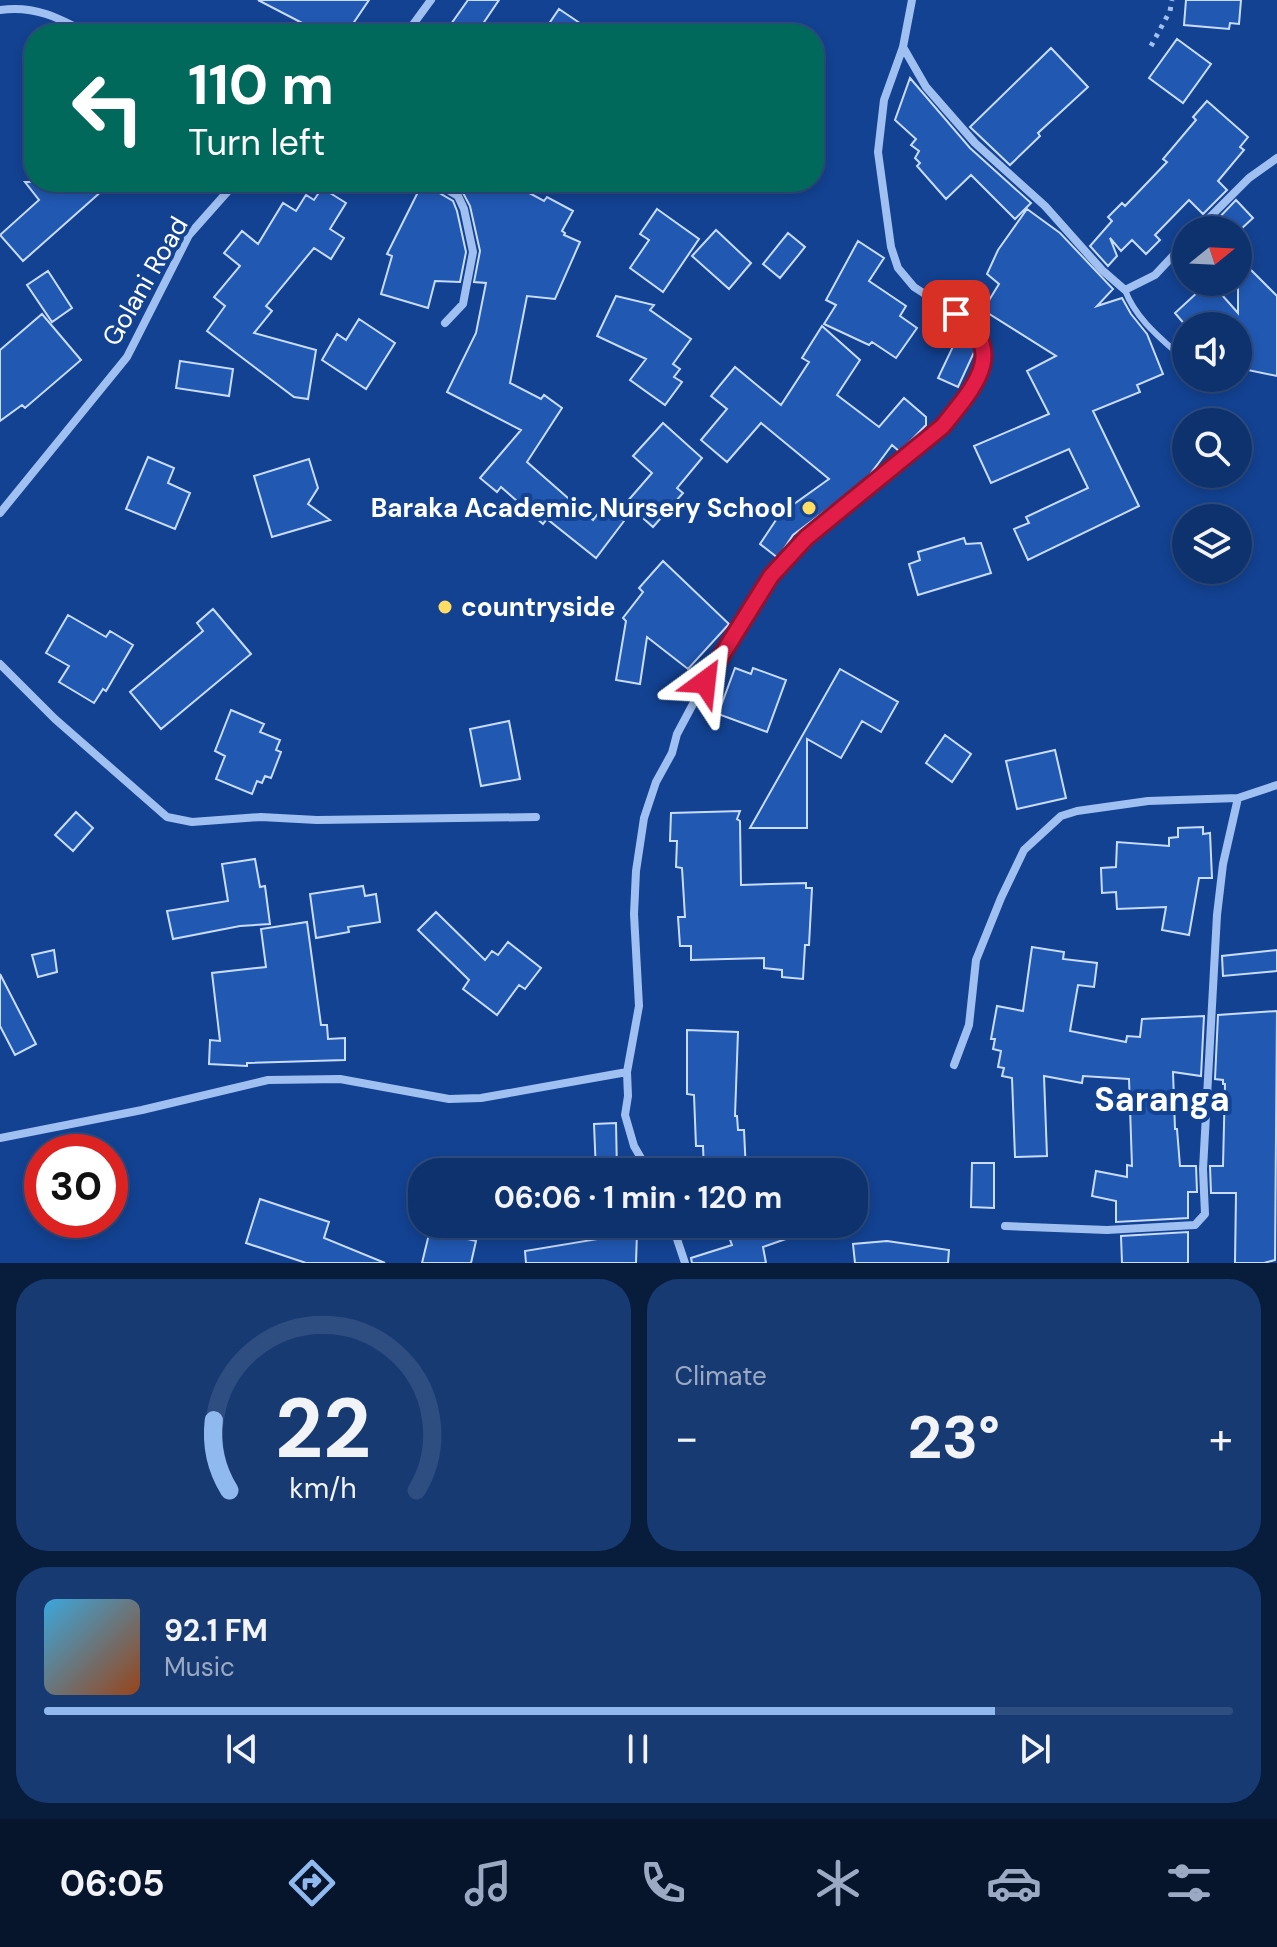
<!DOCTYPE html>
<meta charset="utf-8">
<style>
body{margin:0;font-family:"DM Sans",sans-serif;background:#173a73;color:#f1f3f6;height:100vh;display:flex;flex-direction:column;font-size:30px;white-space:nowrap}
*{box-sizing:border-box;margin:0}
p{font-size:26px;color:#9baac2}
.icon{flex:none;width:44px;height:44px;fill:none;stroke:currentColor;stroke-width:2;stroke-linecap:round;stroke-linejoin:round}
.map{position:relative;height:1263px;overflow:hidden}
.panel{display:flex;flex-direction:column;gap:16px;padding:16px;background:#081c3c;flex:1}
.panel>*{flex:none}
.banner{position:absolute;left:24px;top:24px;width:800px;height:168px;border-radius:32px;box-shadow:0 4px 12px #0003,0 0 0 2px #2e4d81;background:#00695c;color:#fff;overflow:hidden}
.needle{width:52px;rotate:72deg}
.controls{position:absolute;left:1172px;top:216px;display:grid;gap:16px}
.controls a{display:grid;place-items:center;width:80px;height:80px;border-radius:50%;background:#0e326e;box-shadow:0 4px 12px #0003,0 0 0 2px #2e4d81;font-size:40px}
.speed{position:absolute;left:24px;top:1134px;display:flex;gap:16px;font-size:40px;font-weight:700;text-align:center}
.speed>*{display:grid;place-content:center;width:104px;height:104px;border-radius:50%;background:#0e326e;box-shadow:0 4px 12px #0003,0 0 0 2px #2e4d81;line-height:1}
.speed .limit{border:12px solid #d22;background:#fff;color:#111}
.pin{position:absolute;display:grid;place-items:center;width:68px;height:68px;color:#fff;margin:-34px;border-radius:16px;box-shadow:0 4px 12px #0006}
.me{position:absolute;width:88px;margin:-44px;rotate:30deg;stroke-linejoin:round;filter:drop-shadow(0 0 6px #0008)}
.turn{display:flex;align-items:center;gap:28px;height:168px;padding:0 32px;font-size:36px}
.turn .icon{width:104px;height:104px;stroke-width:2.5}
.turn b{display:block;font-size:56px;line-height:68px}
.big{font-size:60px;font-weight:700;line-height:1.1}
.panel .card{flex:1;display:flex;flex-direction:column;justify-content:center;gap:12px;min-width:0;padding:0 28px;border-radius:32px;background:#173a73}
.panel .dial{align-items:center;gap:0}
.dial svg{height:208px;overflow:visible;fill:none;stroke:#2e4d81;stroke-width:7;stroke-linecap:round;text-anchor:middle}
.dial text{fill:#f1f3f6;stroke:none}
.song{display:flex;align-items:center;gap:24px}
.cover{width:96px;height:96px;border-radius:12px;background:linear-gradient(135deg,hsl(200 70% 55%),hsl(20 70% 35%))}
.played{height:8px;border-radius:4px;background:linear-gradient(90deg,#90b9f0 80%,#2e4d81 80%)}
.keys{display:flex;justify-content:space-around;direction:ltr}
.heat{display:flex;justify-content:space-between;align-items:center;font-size:44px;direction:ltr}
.panel .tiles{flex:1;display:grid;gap:16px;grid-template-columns:1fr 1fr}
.card:last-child{grid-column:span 2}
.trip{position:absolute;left:408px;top:1158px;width:460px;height:80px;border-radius:32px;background:#0e326e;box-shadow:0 4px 12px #0003,0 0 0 2px #2e4d81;font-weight:700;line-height:80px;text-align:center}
.menu{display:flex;height:128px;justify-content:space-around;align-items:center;background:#06142c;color:#9baac2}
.menu .icon{width:56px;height:56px}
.menu .active{color:#90b9f0}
.menu b{font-size:36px;color:#f1f3f6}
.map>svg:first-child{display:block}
.building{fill:#2158b2;stroke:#c8dcfd;stroke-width:2}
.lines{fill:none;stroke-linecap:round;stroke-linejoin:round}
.path{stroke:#a1c0f2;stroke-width:5;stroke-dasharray:4 6;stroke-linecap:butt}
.lane{stroke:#a1c0f2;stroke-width:6}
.street{stroke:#a1c0f2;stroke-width:8}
.route-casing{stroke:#92132f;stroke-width:20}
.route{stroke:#e11d48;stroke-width:14}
.poi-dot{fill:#ffdc62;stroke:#134292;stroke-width:3}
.labels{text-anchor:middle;stroke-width:8;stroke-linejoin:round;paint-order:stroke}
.street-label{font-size:26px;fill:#fff;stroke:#134292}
.poi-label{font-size:26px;font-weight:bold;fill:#fff;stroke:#134292;text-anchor:end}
.district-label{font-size:34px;font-weight:bold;fill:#fff;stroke:#134292}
</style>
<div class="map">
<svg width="1277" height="1263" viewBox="0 0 1277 1263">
<rect width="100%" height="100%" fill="#134292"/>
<path class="building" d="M258 0H369L346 34H303L308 26Z
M468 0H499L476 34H444Z
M1186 0H1241L1239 24 1230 23 1229 29 1184 25Z
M559 9 596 34H542Z
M1177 39 1211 64 1183 103 1149 78Z
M1051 48 1088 87 1038 133 1040 136 1010 165 970 127Z
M910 78 970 148 1031 203 1015 219 971 175 946 199 917 166 920 163 915 158 919 151 911 145 916 139 895 120Z
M1207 101 1248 137 1240 147 1244 150 1218 181 1227 190 1203 214 1189 200 1155 235 1160 240 1146 254 1132 240 1121 251 1110 238 1117 256 1108 266 1090 246 1112 221 1108 217 1122 203 1125 206 1167 162 1163 159 1196 120 1193 117Z
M25 182H112L23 261 0 235 39 200Z
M423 182H428L431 188 453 201 457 211 466 252 460 282 435 281 428 308 381 294 392 256 387 254Z
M448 182H509L544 201 547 197 573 211 562 231 565 233 564 235 580 242 555 299 527 296 510 383 541 399 544 395 562 408 527 462 593 520 604 506 624 521 596 558 547 519 543 524 501 487 497 492 480 478 521 430 447 392 476 333 486 283 474 282 480 251 470 206 462 191Z
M322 188 346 203 330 229 344 238 331 259 314 248 266 306 272 311 254 333 316 350 308 399 294 397 207 331 225 306 214 297 240 266 224 253 242 231 258 244 283 203 296 211 306 195 314 200Z
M1236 200 1253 218 1240 230H1217L1212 225Z
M657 209 699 239 663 292 630 268 649 240 640 234Z
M1027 209 1060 233 1113 289 1097 306 1122 298 1131 314 1147 334 1163 374 1137 385 1140 392 1093 411 1139 506 1028 560 1014 529 1029 523 1026 517 1088 488 1069 449 991 483 974 446 1049 414 1027 371 1056 356 983 310 999 284 987 274 998 250Z
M716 230 751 263 729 289 692 256Z
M788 233 805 247 780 278 763 264Z
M858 241 884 258 869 281 906 306 900 316 917 328 896 358 872 342 869 345 824 324 836 305 826 300Z
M1238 257 1277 296V376L1238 368V326H1186L1175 313 1200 290 1204 295 1214 286 1238 313Z
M48 271 72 308 52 322 27 285Z
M616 296 654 305 650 310 691 339 673 364 680 369 674 377 682 382 665 405 630 380 646 359 597 336Z
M42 314 81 360 25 408 22 405 0 421V350Z
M359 319 395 343 366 389 322 360 337 334 346 340Z
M822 326 860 360 837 395 879 427 904 398 926 417V425L900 452 892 445 865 481 793 535 778 558 760 544 780 514 829 479 761 423 727 462 701 440 727 409 711 396 735 367 781 405 809 362 802 358Z
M957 338 976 348 958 387 938 378Z
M180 361 233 369 229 396 176 388Z
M663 423 702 458 677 488 683 493 653 527 626 503 652 473 633 456Z
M148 457 174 468 168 483 190 493 175 529 126 509Z
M309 459 318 488 308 504 330 520 272 537 254 476Z
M964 538 966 544 981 543 991 573 918 595 909 564 920 560 918 552Z
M663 561 729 624 688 669 647 637 640 684 616 680 626 621 623 618 643 592 639 588Z
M213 609 251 654 161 729 130 692 203 631 197 623Z
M68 615 106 637 110 631 133 645 106 691 103 689 94 703 59 682 69 666 46 653Z
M735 668 751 674 753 668 786 680 767 732 718 714Z
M840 669 898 702 881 732 862 721 841 758 807 739V828H750Z
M231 710 264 724 260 732 280 740 276 750 281 752 271 778 265 776 262 783 257 781 252 794 216 779 225 756 215 751Z
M509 721 520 779 481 786 470 729Z
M945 735 971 754 952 782 926 763Z
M1055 750 1066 798 1017 809 1006 761Z
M740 811 737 819 740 821 741 885 806 883V888H812L809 945H805L803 979 782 977V970L764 968V958L691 960V946H680L678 917H685L682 868 676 867 677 841H670L671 813Z
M76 812 93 828 73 851 55 835Z
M1203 827V834L1210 833 1212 878H1199L1189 935 1162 930 1166 907 1117 909 1116 892 1102 893 1101 868 1116 867 1117 842 1169 846V838L1178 837V828Z
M255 859 260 887 265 886 270 924 240 926 173 939 167 911 228 901 222 864Z
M363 886 365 896 376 894 380 922 348 927 349 932 316 938 310 894Z
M436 912 485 960 492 951 498 955 508 942 541 968 525 989 519 985 497 1015 463 989 469 980 418 930Z
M307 922 321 1025H327L328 1039 345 1038V1060L247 1063V1066L209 1064 210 1040 220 1041 212 973 266 967 261 929Z
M1032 947 1064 952 1063 959 1097 963 1094 987 1078 985 1070 1031 1126 1042 1127 1036 1140 1037 1142 1019 1204 1016 1201 1076 1173 1072 1175 1129H1177L1180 1166H1196L1197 1192H1188V1218L1116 1222V1201L1092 1196 1096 1171 1127 1177V1165L1132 1166 1129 1079 1083 1076 1082 1083 1044 1076 1047 1156 1015 1157 1012 1078 1002 1076 1004 1068 998 1067 1001 1051 993 1049 995 1039H991L997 1006 1023 1011Z
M54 950 57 972 38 977 32 955Z
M1277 950V971L1223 976 1222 956Z
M0 974 36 1044 15 1055 0 1026Z
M1277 1011 1275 1260 1264 1263H1235L1236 1193H1211L1210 1166H1223L1225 1084H1223V1080L1215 1079 1218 1015Z
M687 1030 738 1032 735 1116H737L738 1130H744L746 1172H704L703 1146H696L694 1095 687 1094Z
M616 1123 617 1172H596L594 1124Z
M972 1163H994V1208L971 1207Z
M260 1199 329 1222 324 1238 385 1263H306L246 1243Z
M741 1224H820V1227L763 1247 766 1263H692L691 1258 732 1245 726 1229Z
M430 1230 476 1241 471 1263H422Z
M616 1231 637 1232 636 1263H526L525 1251 616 1236Z
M1188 1232V1263H1122L1121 1236Z
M887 1241 949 1250 948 1263H855L853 1244Z"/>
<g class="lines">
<path class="path" d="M1151 46 1170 11 1172 0"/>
<path class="lane" d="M1125 290C1136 320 1163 340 1186 361
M1204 378 1205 379"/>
<path class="street" d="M0 10C35 5 59 18 89 34
M406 34 431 0
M903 47 926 87 975 143 1045 206 1102 270 1125 290 1155 275 1186 242
M435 182 458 196 464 209 473 252 463 304 445 323
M1197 230 1249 178 1277 158
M0 513 127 357 189 235 236 182
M0 664 55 719 167 817 192 822 261 817 317 820 536 817
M954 1065 969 1025 976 960 1001 898 1024 850 1061 816 1077 811 1148 801 1238 798
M0 1138 142 1110 268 1080 340 1079 449 1099 481 1098 627 1072
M649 1172 634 1146 625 1115 628 1096 627 1072 639 1006 634 914 636 871 644 818 656 782 672 753 677 734 716 661 771 576 806 538 943 426 982 372 984 357 982 340 974 326 914 287 898 268 891 247 878 152 884 100 903 47 912 0
M672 1224 685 1263
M1005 1226 1107 1230 1195 1225 1205 1214 1203 1169 1217 915 1223 864 1238 798 1277 785"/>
</g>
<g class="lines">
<defs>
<path id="route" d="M705 682 771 576 806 538 943 426C973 388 1010 351 956 314"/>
</defs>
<use href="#route" class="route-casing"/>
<use href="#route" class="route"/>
</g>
<g class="poi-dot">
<circle cx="809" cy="508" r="8"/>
<circle cx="445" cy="607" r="8"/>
</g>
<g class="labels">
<g class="street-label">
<text transform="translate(145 281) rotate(-60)" y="9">Golani Road</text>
</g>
<g class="poi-label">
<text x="793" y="517">Baraka Academic Nursery School</text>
<text x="461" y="616" text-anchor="start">countryside</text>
</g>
<g class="district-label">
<text x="1162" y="1111">Saranga</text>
</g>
</g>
</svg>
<div class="controls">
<a><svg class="needle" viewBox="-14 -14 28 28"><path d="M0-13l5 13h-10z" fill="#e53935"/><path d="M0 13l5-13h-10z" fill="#9baac2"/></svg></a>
<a><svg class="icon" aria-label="sound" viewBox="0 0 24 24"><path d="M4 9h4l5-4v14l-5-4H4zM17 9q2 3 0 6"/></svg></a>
<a><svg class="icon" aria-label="search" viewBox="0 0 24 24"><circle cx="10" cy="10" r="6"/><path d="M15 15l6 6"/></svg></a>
<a><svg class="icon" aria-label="layers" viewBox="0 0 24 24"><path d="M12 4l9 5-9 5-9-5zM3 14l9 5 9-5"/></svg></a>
</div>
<div class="speed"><div class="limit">30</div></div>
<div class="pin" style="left:956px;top:314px;background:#d93025"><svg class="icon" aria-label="arrive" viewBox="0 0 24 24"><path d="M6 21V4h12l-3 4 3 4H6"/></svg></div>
<svg class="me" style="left:705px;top:682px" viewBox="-20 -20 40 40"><path d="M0-17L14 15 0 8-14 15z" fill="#e11d48" stroke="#fff" stroke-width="4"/></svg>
<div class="trip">06:06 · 1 min · 120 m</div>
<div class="banner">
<div class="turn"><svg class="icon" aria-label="left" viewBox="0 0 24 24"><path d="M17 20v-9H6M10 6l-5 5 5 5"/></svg><div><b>110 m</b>Turn left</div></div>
</div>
</div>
<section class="panel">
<div class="tiles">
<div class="card dial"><svg viewBox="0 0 100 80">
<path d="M14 69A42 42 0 1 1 86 69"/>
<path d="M14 69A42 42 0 0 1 8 42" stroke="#90b9f0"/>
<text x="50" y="56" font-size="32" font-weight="700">22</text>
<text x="50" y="72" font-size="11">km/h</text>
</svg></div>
<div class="card"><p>Climate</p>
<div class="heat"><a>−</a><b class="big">23°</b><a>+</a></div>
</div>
<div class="card">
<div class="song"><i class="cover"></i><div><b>92.1 FM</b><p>Music</p></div></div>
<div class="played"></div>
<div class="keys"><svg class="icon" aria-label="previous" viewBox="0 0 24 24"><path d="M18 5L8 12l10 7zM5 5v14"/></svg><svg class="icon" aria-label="pause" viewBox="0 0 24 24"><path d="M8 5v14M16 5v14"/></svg><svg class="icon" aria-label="next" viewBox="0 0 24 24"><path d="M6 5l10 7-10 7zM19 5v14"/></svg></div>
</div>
</div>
</section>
<nav class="menu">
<b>06:05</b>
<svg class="icon active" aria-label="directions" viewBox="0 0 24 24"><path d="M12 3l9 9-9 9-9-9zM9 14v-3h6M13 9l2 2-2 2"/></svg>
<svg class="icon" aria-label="music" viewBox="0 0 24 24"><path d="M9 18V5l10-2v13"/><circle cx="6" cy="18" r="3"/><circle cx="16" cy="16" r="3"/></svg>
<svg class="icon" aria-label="phone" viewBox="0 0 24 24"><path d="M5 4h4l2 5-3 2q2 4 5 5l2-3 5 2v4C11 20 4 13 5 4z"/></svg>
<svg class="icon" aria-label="climate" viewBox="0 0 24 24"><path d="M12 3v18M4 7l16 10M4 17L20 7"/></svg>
<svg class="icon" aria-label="car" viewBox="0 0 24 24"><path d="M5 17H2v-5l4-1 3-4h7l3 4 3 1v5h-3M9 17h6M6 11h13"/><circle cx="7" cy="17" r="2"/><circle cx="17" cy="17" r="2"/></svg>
<svg class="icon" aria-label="filters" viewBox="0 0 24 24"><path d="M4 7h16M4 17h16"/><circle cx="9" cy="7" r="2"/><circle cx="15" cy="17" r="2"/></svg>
</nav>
